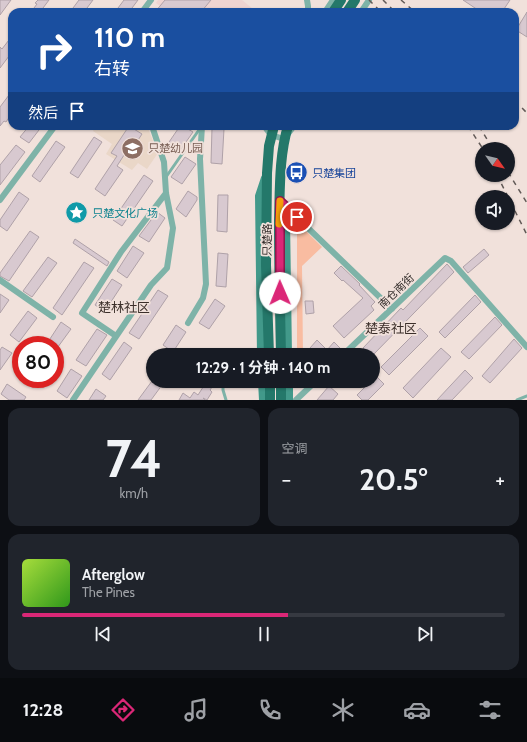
<!DOCTYPE html>
<html lang="zh">
<meta charset="utf-8">
<style>
body{margin:0;font-family:Cabin,"Noto Sans SC",sans-serif;background:#20242c;color:#f1f3f6;height:100vh;display:flex;flex-direction:column;font-size:15px;white-space:nowrap}
*{box-sizing:border-box;margin:0}
p{font-size:13px;color:#9ea1a6}
.icon{flex:none;width:22px;height:22px;fill:none;stroke:currentColor;stroke-width:2;stroke-linecap:round;stroke-linejoin:round}
.map{position:relative;height:400px;overflow:hidden}
.panel{display:flex;flex-direction:column;gap:8px;padding:8px;background:#0d0f14;flex:1}
.panel>*{flex:none}
.top-card{position:absolute;left:8px;top:8px;width:511px;height:122px;border-radius:12px;box-shadow:0 1px 3px #0004;background:#1a4fa0;color:#fff;overflow:hidden}
.needle{width:26px;rotate:124deg}
.tools{position:absolute;left:475px;top:142px;display:grid;gap:8px}
.tools a{display:grid;place-items:center;width:40px;height:40px;border-radius:50%;background:#171b24;box-shadow:0 1px 3px #0004;font-size:20px}
.speed{position:absolute;left:12px;top:336px;display:flex;gap:8px;font-size:20px;font-weight:700;text-align:center}
.speed>*{display:grid;place-content:center;width:52px;height:52px;border-radius:50%;background:#171b24;box-shadow:0 1px 3px #0004;line-height:1}
.speed .limit{border:6px solid #d22;background:#fff;color:#111}
.pin{position:absolute;display:grid;place-items:center;width:34px;height:34px;color:#fff;margin:-17px;border:2px solid #fff;border-radius:50%;box-shadow:0 1px 4px #0007}
.me{position:absolute;width:44px;margin:-22px;rotate:359deg;stroke-linejoin:round;filter:drop-shadow(0 0 3px #0008)}
.turn{display:flex;align-items:center;gap:14px;height:84px;padding:0 20px;font-size:18px}
.turn .icon{width:52px;height:52px;stroke-width:2.5}
.turn b{display:block;font-size:28px;line-height:34px}
.then{display:flex;align-items:center;height:38px;padding:0 20px;background:#0003;gap:8px;font-size:15px}
.big{font-size:30px;font-weight:700;line-height:1.1}
.panel .widget{flex:1;display:flex;flex-direction:column;justify-content:center;gap:6px;min-width:0;padding:0 14px;border-radius:12px;background:#20242c}
.panel .dial{align-items:center;gap:0}
.dial b{font-size:52px;line-height:1}
.song{display:flex;align-items:center;gap:12px}
.cover{width:48px;height:48px;border-radius:6px;background:linear-gradient(135deg,hsl(80 70% 55%),hsl(110 70% 35%))}
.played{height:4px;border-radius:2px;background:linear-gradient(90deg,#db2777 55%,#363941 55%)}
.keys{display:flex;justify-content:space-around;direction:ltr}
.heat{display:flex;justify-content:space-between;align-items:center;font-size:22px;direction:ltr}
.panel .tiles{flex:1;display:grid;gap:8px;grid-template-columns:1fr 1fr}
.widget:last-child{grid-column:span 2}
.trip{position:absolute;left:146px;top:348px;width:234px;height:40px;border-radius:20px;background:#171b24;box-shadow:0 1px 3px #0004;font-weight:700;line-height:40px;text-align:center}
.dock{display:flex;height:64px;justify-content:space-around;align-items:center;background:#090b0e;color:#9ea1a6}
.dock .icon{width:28px;height:28px}
.dock .current{color:#db2777}
.dock b{font-size:18px;color:#f1f3f6}
.map>svg:first-child{display:block}
.commercial{fill:#efd4d1}
.education{fill:#ead7c8}
.green{fill:#f9bca1}
.building{fill:#d8c9d0;stroke:#afa1a8}
.lines{fill:none;stroke-linecap:round;stroke-linejoin:round}
.service{stroke:#7eb3a8;stroke-width:3}
.minor{stroke:#7eb3a8;stroke-width:6}
.secondary{stroke:#42998a;stroke-width:8}
.trunk{stroke:#24786a;stroke-width:10}
.rail{stroke:#625a57;stroke-width:1.5;stroke-dasharray:5 5;stroke-linecap:butt}
.route-casing{stroke:#8e194d;stroke-width:10}
.route{stroke:#db2777;stroke-width:7}
.slow{stroke:#f59e0b;stroke-width:7}
.labels{text-anchor:middle;stroke-width:3.5;stroke-linejoin:round;paint-order:stroke}
.education-label{font-size:11px;fill:#785e54;stroke:#f1e1db;text-anchor:start}
.transit-label{font-size:11px;fill:#164399;stroke:#f1e1db;text-anchor:start}
.culture-label{font-size:11px;fill:#0d838f;stroke:#f1e1db;text-anchor:start}
.street-label{font-size:11px;fill:#322c2a;stroke:#f1e1db}
.quarter-label{font-size:13px;fill:#3b2f2a;stroke:#f1e1db}
</style>
<div class="map">
<svg width="527" height="400" viewBox="0 0 527 400">
<rect width="100%" height="100%" fill="#f1e1db"/>
<path class="commercial" d="M158 0H242L253 9 250 12H168L156 3Z"/>
<path class="education" d="M96 126H147L158 153 147 169 138 163 132 170 106 154 112 144 93 131Z"/>
<path class="green" d="M297 222 322 247 302 266 303 355H297Z"/>
<path class="building" d="M0 0H11L0 15Z
M38 0H49L40 12H31L37 4 35 3Z
M79 0H93L84 12H70Z
M124 0H138L129 12H115Z
M165 0H211L201 12H155Z
M463 0H510L502 12H481Z
M527 12V37L516 30Z
M12 36V52L0 68V47L2 49Z
M12 91V113L6 122 4 121 0 126V107Z
M29 126H33L39 130 29 143 20 137Z
M129 126 142 134 129 154 126 152 117 166 123 170 105 196 95 189 117 156 111 153Z
M180 126H183L193 132 179 152 167 145Z
M212 128 224 129 222 164 211 163Z
M94 137 102 142 78 178 70 173Z
M56 141 65 147 40 182 32 176Z
M16 145 25 152 0 185V165Z
M185 157 196 164 182 184 171 177Z
M144 175 153 181 122 226 113 220Z
M188 191 197 197V200L186 217 176 209Z
M19 192 29 199 7 231 0 226V220Z
M218 195H228L227 232 217 231Z
M157 212 165 218 149 242 139 236Z
M30 231 39 237 9 281 0 276V273Z
M75 239 109 262 107 266 73 243Z
M133 246 144 253 127 278 117 271Z
M484 249 489 255 468 273 463 267Z
M218 253 228 254 226 287 216 286Z
M48 257 57 263 32 297 23 291Z
M84 262 94 268 62 315 53 308Z
M447 264 454 272 373 355H370L363 348 401 308 403 310Z
M341 266 360 284 359 285 375 302 371 306 374 310 344 338 333 326 363 298 343 280 342 281 334 273Z
M112 279 122 285 105 311 95 305Z
M158 290 168 296 139 339 129 333Z
M0 294 9 300 0 313Z
M475 295 481 302 445 338 439 332Z
M215 299 225 306 209 329 199 323Z
M305 301H313L314 313 306 314Z
M28 311 37 318 19 342 10 335Z
M495 317 502 325 469 359 461 352Z
M61 322 71 329 55 351V345H46Z
M176 325 186 332 173 352 163 345Z
M420 328 428 336 389 375 381 367Z
M97 329 107 335 86 366 76 360Z
M514 339 522 348 490 383 482 376Z
M317 340 327 350 334 342 340 348 334 355H317L310 348Z
M124 342 132 348 110 380 102 374Z
M2 347 12 353 0 370V350Z
M441 348 451 357 413 398 403 388Z
M71 369 82 376 67 398 57 391Z
M465 370 473 378 452 400H437Z
M376 376 384 384 368 400H362L357 395 371 381H373V379Z
M152 381H165L151 400H138Z
M207 381H216L210 390 212 392 207 400 203 398 205 400H179L183 393 190 398 194 392 198 395Z
M7 384 26 397 24 400H9L1 394Z
M329 386 338 394 333 400H317Z
M96 389 106 396 103 400H89Z"/>
<g class="lines">
<path class="service" d="M166 177 201 127
M223 381V390L226 400
M517 400 527 396"/>
<path class="minor" d="M307 0 308 6V12
M142 12 151 0
M325 12 333 0
M361 12 369 0
M264 126 271 135 284 139 294 126
M0 200 55 126
M281 202 392 309
M0 280 53 317
M188 323 203 298 206 284 200 159 202 126
M116 336 82 313 121 252 166 193
M343 355 445 258 451 261 527 347
M73 400 151 285 167 268 173 228 166 193 164 162 152 126
M296 400 316 381"/>
<path class="secondary" d="M281 205 286 220 288 355
M261 355 259 196 265 178
M262 381 263 400
M289 381V400"/>
<path class="trunk" d="M333 12 341 0
M347 12 355 0
M269 355 266 265 267 173 269 146 274 126
M281 355C280 310 279 265 279 220 280 189 279 156 288 126
M270 381V400
M281 381V400"/>
<path class="rail" d="M369 0 381 12
M383 0 395 12
M401 0 415 12
M515 101 527 113
M468 126 483 149
M479 126 493 149
M508 172 527 203
M497 175 527 235"/>
</g>
<g class="lines">
<defs>
<path id="route" d="M280 293V201L297 217"/>
</defs>
<use href="#route" class="route-casing"/>
<use href="#route" class="route"/>
<path class="slow" d="M279 224 280 201"/>
</g>
<defs>
<symbol id="school-disc" viewBox="-11 -11 22 22"><circle r="9.5" fill="#8d6e63" stroke="#f1e1db"/><path d="M0-5L7-2L0 1L-7-2ZM-4 1L0 2.5L4 1V4Q0 6-4 4Z" fill="#fff"/></symbol>
<symbol id="bus-disc" viewBox="-11 -11 22 22"><circle r="9.5" fill="#1a4fb4" stroke="#f1e1db"/><path d="M-5-6H5V4H4V6H2V4H-2V6H-4V4H-5ZM-3.5-4V0h7V-4ZM-3.5 1.2v1.5H-2V1.2ZM2 1.2v1.5H3.5V1.2Z" fill="#fff"/></symbol>
<symbol id="sight-disc" viewBox="-11 -11 22 22"><circle r="9.5" fill="#0f9aa8" stroke="#f1e1db"/><path d="M0-6L1.8-2.2L6-1.7L2.9 1.2L3.7 5.4L0 3.3L-3.7 5.4L-2.9 1.2L-6-1.7L-1.8-2.2Z" fill="#fff"/></symbol>
</defs>
<g fill-rule="evenodd">
<use href="#school-disc" x="120" y="136" width="25" height="25"/>
<use href="#bus-disc" x="284" y="160" width="25" height="25"/>
<use href="#sight-disc" x="64" y="200" width="25" height="25"/>
</g>
<g class="labels">
<g class="education-label">
<text x="148" y="152">只楚幼儿园</text>
</g>
<g class="transit-label">
<text x="312" y="177">只楚集团</text>
</g>
<g class="culture-label">
<text x="92" y="217">只楚文化广场</text>
</g>
<g class="street-label">
<text transform="translate(267 240) rotate(-89)" y="4">只楚路</text>
<text transform="translate(396 291) rotate(-44)" y="4">南仓南街</text>
</g>
<g class="quarter-label">
<text x="124" y="312">楚林社区</text>
<text x="391" y="333">楚泰社区</text>
</g>
</g>
</svg>
<div class="tools">
<a><svg class="needle" viewBox="-14 -14 28 28"><path d="M0-13l5 13h-10z" fill="#e53935"/><path d="M0 13l5-13h-10z" fill="#9ea1a6"/></svg></a>
<a><svg class="icon" aria-label="sound" viewBox="0 0 24 24"><path d="M4 9h4l5-4v14l-5-4H4zM17 9q2 3 0 6"/></svg></a>
</div>
<div class="speed"><div class="limit">80</div></div>
<div class="pin" style="left:297px;top:217px;background:#d93025"><svg class="icon" aria-label="arrive" viewBox="0 0 24 24"><path d="M6 21V4h12l-3 4 3 4H6"/></svg></div>
<svg class="me" style="left:280px;top:293px" viewBox="-20 -20 40 40"><circle r="19" fill="#fff"/><path d="M0-13L10 11 0 6-10 11z" fill="#db2777"/></svg>
<div class="trip">12:29 · 1 分钟 · 140 m</div>
<div class="top-card">
<div class="turn"><svg class="icon" aria-label="right" viewBox="0 0 24 24"><path d="M7 20v-9h11M14 6l5 5-5 5"/></svg><div><b>110 m</b>右转</div></div>
<div class="then">然后<svg class="icon" aria-label="arrive" viewBox="0 0 24 24"><path d="M6 21V4h12l-3 4 3 4H6"/></svg></div>
</div>
</div>
<section class="panel">
<div class="tiles">
<div class="widget dial"><b>74</b><p>km/h</p></div>
<div class="widget"><p>空调</p>
<div class="heat"><a>−</a><b class="big">20.5°</b><a>+</a></div>
</div>
<div class="widget">
<div class="song"><i class="cover"></i><div><b>Afterglow</b><p>The Pines</p></div></div>
<div class="played"></div>
<div class="keys"><svg class="icon" aria-label="previous" viewBox="0 0 24 24"><path d="M18 5L8 12l10 7zM5 5v14"/></svg><svg class="icon" aria-label="pause" viewBox="0 0 24 24"><path d="M8 5v14M16 5v14"/></svg><svg class="icon" aria-label="next" viewBox="0 0 24 24"><path d="M6 5l10 7-10 7zM19 5v14"/></svg></div>
</div>
</div>
</section>
<nav class="dock">
<b>12:28</b>
<svg class="icon current" aria-label="directions" viewBox="0 0 24 24"><path d="M12 3l9 9-9 9-9-9zM9 14v-3h6M13 9l2 2-2 2"/></svg>
<svg class="icon" aria-label="music" viewBox="0 0 24 24"><path d="M9 18V5l10-2v13"/><circle cx="6" cy="18" r="3"/><circle cx="16" cy="16" r="3"/></svg>
<svg class="icon" aria-label="phone" viewBox="0 0 24 24"><path d="M5 4h4l2 5-3 2q2 4 5 5l2-3 5 2v4C11 20 4 13 5 4z"/></svg>
<svg class="icon" aria-label="climate" viewBox="0 0 24 24"><path d="M12 3v18M4 7l16 10M4 17L20 7"/></svg>
<svg class="icon" aria-label="car" viewBox="0 0 24 24"><path d="M5 17H2v-5l4-1 3-4h7l3 4 3 1v5h-3M9 17h6M6 11h13"/><circle cx="7" cy="17" r="2"/><circle cx="17" cy="17" r="2"/></svg>
<svg class="icon" aria-label="filters" viewBox="0 0 24 24"><path d="M4 7h16M4 17h16"/><circle cx="9" cy="7" r="2"/><circle cx="15" cy="17" r="2"/></svg>
</nav>
